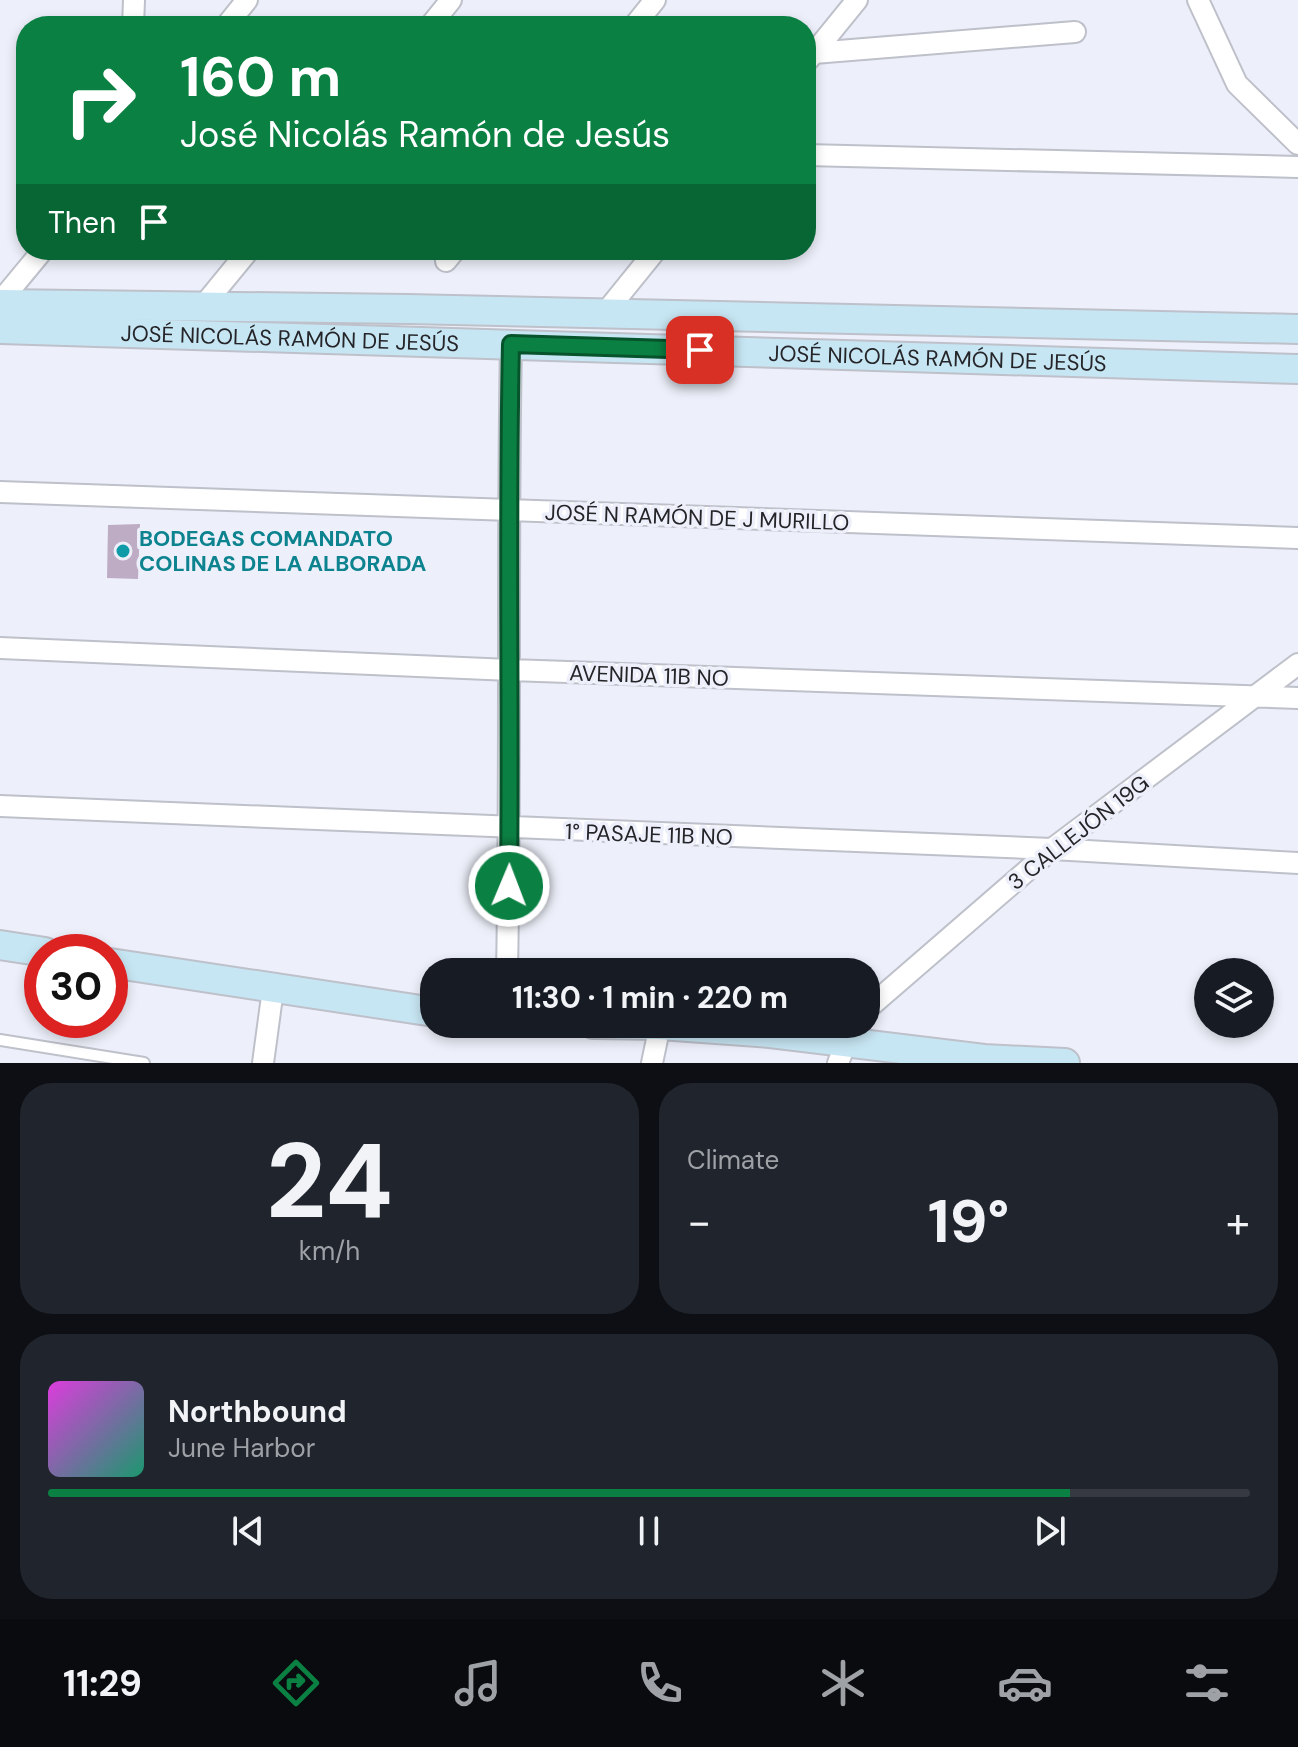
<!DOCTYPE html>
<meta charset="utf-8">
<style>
body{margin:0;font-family:"DM Sans",sans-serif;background:#20242c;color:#f1f3f6;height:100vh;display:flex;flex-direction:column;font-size:30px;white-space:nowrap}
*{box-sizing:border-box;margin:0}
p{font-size:26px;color:#9ea1a6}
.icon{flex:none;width:44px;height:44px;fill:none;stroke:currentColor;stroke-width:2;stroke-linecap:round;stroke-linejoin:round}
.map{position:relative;height:1063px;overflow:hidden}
.details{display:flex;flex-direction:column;gap:20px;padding:20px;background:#0d0f14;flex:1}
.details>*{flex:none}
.banner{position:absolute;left:16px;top:16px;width:800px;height:244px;border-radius:32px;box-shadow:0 4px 12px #0003;background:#0b8043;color:#fff;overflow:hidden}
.buttons{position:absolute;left:1194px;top:958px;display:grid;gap:16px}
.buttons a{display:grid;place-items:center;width:80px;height:80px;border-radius:50%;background:#171b24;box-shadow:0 4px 12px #0003;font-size:40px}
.speed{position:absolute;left:24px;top:934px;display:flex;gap:16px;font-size:40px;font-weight:700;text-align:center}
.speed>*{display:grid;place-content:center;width:104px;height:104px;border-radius:50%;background:#171b24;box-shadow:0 4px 12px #0003;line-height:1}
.speed .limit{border:12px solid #d22;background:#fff;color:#111}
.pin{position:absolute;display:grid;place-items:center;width:68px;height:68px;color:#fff;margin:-34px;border-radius:16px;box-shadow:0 4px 12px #0006}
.me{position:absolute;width:88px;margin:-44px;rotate:1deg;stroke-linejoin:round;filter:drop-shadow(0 0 6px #0008)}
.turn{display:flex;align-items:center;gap:28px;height:168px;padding:0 32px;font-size:36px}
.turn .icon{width:104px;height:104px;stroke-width:2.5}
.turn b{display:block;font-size:56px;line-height:68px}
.then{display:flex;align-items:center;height:76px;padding:0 32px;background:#0003;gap:16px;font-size:30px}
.big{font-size:60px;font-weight:700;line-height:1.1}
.details .tile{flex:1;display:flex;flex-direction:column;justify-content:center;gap:12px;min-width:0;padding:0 28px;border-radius:32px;background:#20242c}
.details .dial{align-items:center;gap:0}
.dial b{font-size:104px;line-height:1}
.song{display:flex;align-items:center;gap:24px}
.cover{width:96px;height:96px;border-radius:12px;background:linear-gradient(135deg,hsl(300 70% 55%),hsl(160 70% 35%))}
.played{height:8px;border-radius:4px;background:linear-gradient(90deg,#0b8043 85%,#363941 85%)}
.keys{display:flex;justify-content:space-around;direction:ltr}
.heat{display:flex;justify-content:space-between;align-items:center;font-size:44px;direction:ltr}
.details .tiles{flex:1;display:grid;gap:20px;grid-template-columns:1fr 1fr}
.tile:last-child{grid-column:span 2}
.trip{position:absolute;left:420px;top:958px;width:460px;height:80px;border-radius:32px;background:#171b24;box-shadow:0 4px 12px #0003;font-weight:700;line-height:80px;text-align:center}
.menu{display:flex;height:128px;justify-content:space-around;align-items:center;background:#090b0e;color:#9ea1a6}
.menu .icon{width:56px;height:56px}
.menu .selected{color:#0b8043}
.menu b{font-size:36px;color:#f1f3f6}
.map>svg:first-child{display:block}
.building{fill:#beabc4}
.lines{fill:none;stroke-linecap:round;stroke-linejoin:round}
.lane-casing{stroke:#bec0ca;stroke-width:14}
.street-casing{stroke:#bec0ca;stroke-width:24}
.secondary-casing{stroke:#bec0ca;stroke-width:32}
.lane{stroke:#fff;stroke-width:10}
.street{stroke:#fff;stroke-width:20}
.secondary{stroke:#c7e6f3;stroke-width:28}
.route-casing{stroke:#07532c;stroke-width:20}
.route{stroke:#0b8043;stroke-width:14}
.culture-dot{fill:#0f9aa8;stroke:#edf0fa;stroke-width:3}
.labels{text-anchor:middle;stroke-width:7;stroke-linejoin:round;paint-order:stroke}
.street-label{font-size:22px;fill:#252529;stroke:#edf0fa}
.culture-label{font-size:22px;font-weight:bold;fill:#0d838f;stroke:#edf0fa;text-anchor:start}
</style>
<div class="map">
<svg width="1298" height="1063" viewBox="0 0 1298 1063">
<rect width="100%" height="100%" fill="#edf0fa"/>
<path class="building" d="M140 524 138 579 107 578 108 525Z"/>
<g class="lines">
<defs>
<path id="lane" d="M0 1040 144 1063"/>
<path id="street" d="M1198 0 1237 84 1298 144
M133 26 134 0
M226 26 247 0
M430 26 451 0
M634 26 655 0
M814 53 1075 32
M809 59 857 0
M806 155 1298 167
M446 261 455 250
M0 302 43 250
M203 306 249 250
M605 313 656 250
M0 492 1298 538
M0 648 511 670 1298 698
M0 806 1052 849 1298 863
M507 972C511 763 507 553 511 344
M866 1010 1052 849 1298 664
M263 1063 273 989
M652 1063 660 1025
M838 1063 853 1024"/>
<g id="secondary">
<path d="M0 304 408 309 1298 329"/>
<path id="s1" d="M0 329 1298 369"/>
<path d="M0 945 45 952"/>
<path d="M110 963 434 1012"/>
<path d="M593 1024 660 1025 770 1033 984 1059 1065 1063"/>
</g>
</defs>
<use href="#lane" class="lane-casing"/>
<use href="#street" class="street-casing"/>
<use href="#secondary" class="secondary-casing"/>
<use href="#lane" class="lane"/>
<use href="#street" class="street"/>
<use href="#secondary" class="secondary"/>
</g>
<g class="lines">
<defs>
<path id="route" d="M509 886C511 705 507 525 511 344L700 350"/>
</defs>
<use href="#route" class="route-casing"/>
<use href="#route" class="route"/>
</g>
<circle class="culture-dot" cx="123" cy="551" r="8"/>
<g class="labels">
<g class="street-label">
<text dy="8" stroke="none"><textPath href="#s1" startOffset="290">JOSÉ NICOLÁS RAMÓN DE JESÚS</textPath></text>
<text dy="8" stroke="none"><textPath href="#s1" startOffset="938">JOSÉ NICOLÁS RAMÓN DE JESÚS</textPath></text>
<text transform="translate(697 517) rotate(2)" y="8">JOSÉ N RAMÓN DE J MURILLO</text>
<text transform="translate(649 675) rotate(2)" y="8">AVENIDA 11B NO</text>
<text transform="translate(1078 832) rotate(-38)" y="8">3 CALLEJÓN 19G</text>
<text transform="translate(649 834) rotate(2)" y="8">1° PASAJE 11B NO</text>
</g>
<g class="culture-label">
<text x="139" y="546">BODEGAS COMANDATO<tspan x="139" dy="25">COLINAS DE LA ALBORADA</tspan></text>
</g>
</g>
</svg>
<div class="buttons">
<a><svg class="icon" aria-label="layers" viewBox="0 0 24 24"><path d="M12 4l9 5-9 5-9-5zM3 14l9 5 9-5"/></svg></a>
</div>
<div class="speed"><div class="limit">30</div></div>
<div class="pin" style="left:700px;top:350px;background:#d93025"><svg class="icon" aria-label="arrive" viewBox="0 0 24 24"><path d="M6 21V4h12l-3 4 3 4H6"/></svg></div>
<svg class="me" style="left:509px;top:886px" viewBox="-20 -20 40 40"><circle r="17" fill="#0b8043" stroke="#fff" stroke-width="3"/><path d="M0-11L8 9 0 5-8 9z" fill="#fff"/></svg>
<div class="trip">11:30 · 1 min · 220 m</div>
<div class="banner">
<div class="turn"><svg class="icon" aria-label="right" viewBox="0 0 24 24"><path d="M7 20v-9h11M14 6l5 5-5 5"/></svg><div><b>160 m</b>José Nicolás Ramón de Jesús</div></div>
<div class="then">Then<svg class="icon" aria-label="arrive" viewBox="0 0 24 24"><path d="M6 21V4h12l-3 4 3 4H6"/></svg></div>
</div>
</div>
<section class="details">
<div class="tiles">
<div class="tile dial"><b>24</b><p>km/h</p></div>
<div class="tile"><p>Climate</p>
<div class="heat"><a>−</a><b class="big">19°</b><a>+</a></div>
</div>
<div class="tile">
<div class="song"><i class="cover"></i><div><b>Northbound</b><p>June Harbor</p></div></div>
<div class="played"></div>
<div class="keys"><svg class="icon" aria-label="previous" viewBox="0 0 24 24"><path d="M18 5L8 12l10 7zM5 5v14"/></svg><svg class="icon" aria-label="pause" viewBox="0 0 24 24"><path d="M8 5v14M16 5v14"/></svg><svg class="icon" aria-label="next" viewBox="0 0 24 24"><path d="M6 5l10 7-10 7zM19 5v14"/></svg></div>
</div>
</div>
</section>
<nav class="menu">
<b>11:29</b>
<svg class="icon selected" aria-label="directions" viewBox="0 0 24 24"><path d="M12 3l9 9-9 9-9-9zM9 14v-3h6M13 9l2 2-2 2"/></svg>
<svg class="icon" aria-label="music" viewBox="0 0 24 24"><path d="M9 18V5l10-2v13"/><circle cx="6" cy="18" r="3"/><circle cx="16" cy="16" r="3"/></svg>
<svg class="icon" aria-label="phone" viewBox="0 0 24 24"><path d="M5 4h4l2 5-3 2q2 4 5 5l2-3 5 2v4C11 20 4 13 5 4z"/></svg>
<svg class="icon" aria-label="climate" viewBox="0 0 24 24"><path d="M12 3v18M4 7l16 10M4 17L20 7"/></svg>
<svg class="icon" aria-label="car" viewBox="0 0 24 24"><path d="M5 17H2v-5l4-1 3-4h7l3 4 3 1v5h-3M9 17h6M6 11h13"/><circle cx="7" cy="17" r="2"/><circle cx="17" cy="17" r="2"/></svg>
<svg class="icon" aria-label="filters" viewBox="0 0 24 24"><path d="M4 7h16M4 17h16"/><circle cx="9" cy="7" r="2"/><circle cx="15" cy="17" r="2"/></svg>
</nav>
